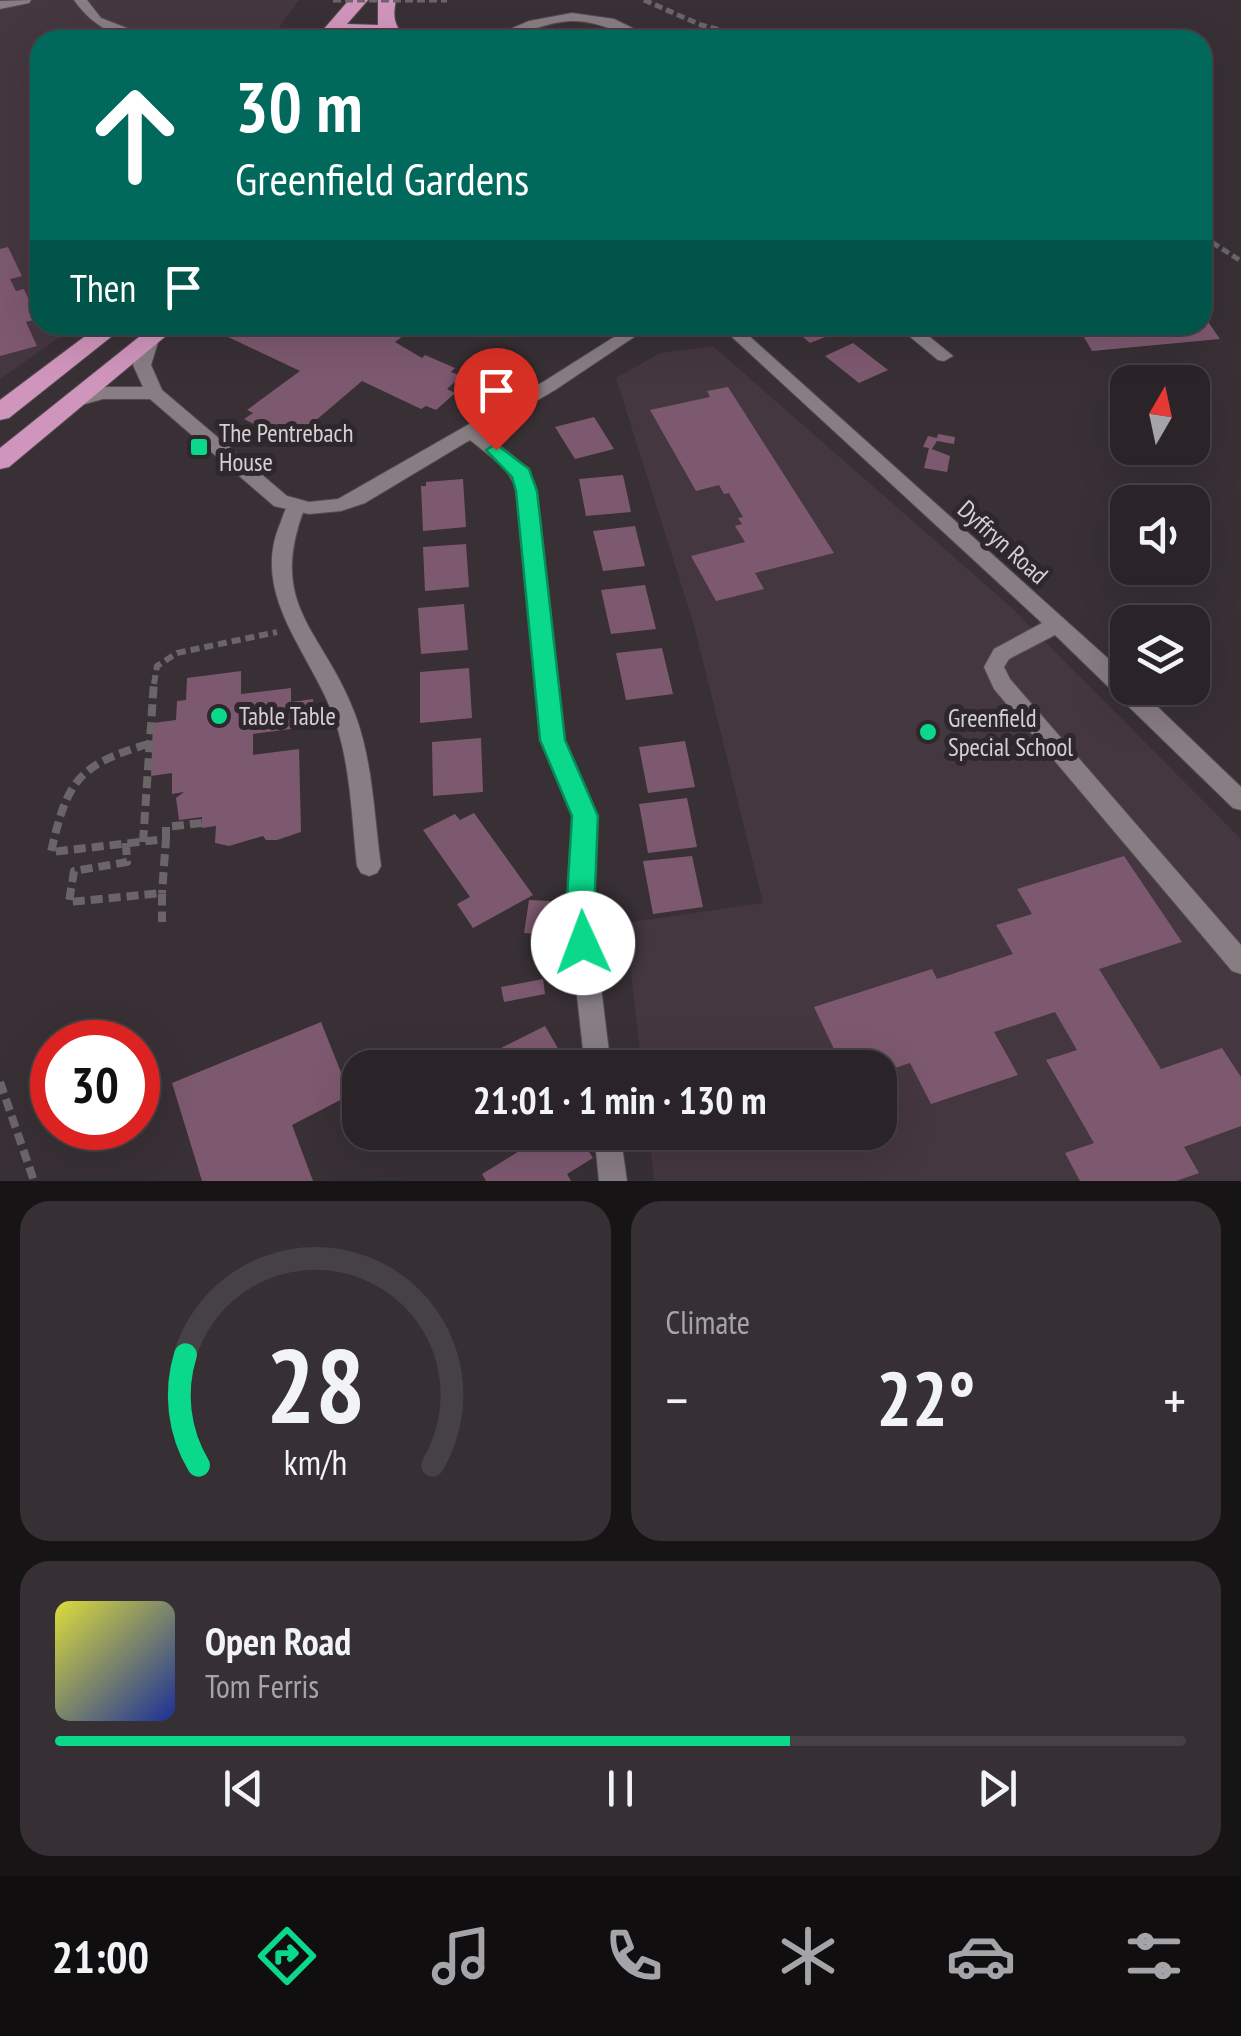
<!DOCTYPE html>
<meta charset="utf-8">
<style>
body{margin:0;font-family:"PT Sans Narrow",sans-serif;background:#363034;color:#f1f3f6;height:100vh;display:flex;flex-direction:column;font-size:38px;white-space:nowrap}
*{box-sizing:border-box;margin:0}
p{font-size:32px;color:#a5a4a8}
.icon{flex:none;width:55px;height:55px;fill:none;stroke:currentColor;stroke-width:2;stroke-linecap:round;stroke-linejoin:round}
.map{position:relative;height:1181px;overflow:hidden}
.details{display:flex;flex-direction:column;gap:20px;padding:20px;background:#171416;flex:1}
.details>*{flex:none}
.guide{position:absolute;left:30px;top:30px;width:1182px;height:305px;border-radius:30px;box-shadow:0 10px 40px #0002,0 0 0 2px #464145;background:#00695c;color:#fff;overflow:hidden}
.needle{width:65px;rotate:9deg}
.controls{position:absolute;left:1110px;top:365px;display:grid;gap:20px}
.controls a{display:grid;place-items:center;width:100px;height:100px;border-radius:20px;background:#2a2428;box-shadow:0 10px 40px #0002,0 0 0 2px #464145;font-size:50px}
.speed{position:absolute;left:30px;top:1020px;display:flex;gap:20px;font-size:50px;font-weight:700;text-align:center}
.speed>*{display:grid;place-content:center;width:130px;height:130px;border-radius:50%;background:#2a2428;box-shadow:0 10px 40px #0002,0 0 0 2px #464145;line-height:1}
.speed .limit{border:15px solid #d22;background:#fff;color:#111}
.pin{position:absolute;display:grid;place-items:center;width:85px;height:85px;color:#fff;margin:-102px -42px;border-radius:50% 50% 50% 0;rotate:-45deg;box-shadow:0 0 10px #0007}
.pin .icon{rotate:45deg}
.me{position:absolute;width:110px;margin:-55px;rotate:358deg;stroke-linejoin:round;filter:drop-shadow(0 0 8px #0008)}
.turn{display:flex;align-items:center;gap:35px;height:210px;padding:0 40px;font-size:45px}
.turn .icon{width:130px;height:130px;stroke-width:2.5}
.turn b{display:block;font-size:70px;line-height:85px}
.then{display:flex;align-items:center;height:95px;padding:0 40px;background:#0003;gap:20px;font-size:38px}
.big{font-size:75px;font-weight:800;line-height:1.1}
.details .card{flex:1;display:flex;flex-direction:column;justify-content:center;gap:15px;min-width:0;padding:0 35px;border-radius:30px;background:#363034}
.details .dial{align-items:center;gap:0}
.dial svg{height:260px;overflow:visible;fill:none;stroke:#464145;stroke-width:7;stroke-linecap:round;text-anchor:middle}
.dial text{fill:#f1f3f6;stroke:none}
.song{display:flex;align-items:center;gap:30px}
.cover{width:120px;height:120px;border-radius:15px;background:linear-gradient(135deg,hsl(60 70% 55%),hsl(230 70% 35%))}
.played{height:10px;border-radius:5px;background:linear-gradient(90deg,#0ad98b 65%,#464145 65%)}
.keys{display:flex;justify-content:space-around;direction:ltr}
.heat{display:flex;justify-content:space-between;align-items:center;font-size:55px;direction:ltr}
.details .tiles{flex:1;display:grid;gap:20px;grid-template-columns:1fr 1fr}
.card:last-child{grid-column:span 2}
.trip{position:absolute;left:342px;top:1050px;width:555px;height:100px;border-radius:30px;background:#2a2428;box-shadow:0 10px 40px #0002,0 0 0 2px #464145;font-weight:800;line-height:100px;text-align:center}
.tab-bar{display:flex;height:160px;justify-content:space-around;align-items:center;background:#110e10;color:#a5a4a8}
.tab-bar .icon{width:70px;height:70px}
.tab-bar .current{color:#0ad98b}
.tab-bar b{font-size:45px;color:#f1f3f6}
.map>svg:first-child{display:block}
.built{fill:#453740}
.building{fill:#7d5970}
.lines{fill:none;stroke-linecap:round;stroke-linejoin:round}
.service-casing{stroke:#534c50;stroke-width:2}
.minor-casing{stroke:#534c50;stroke-width:2}
.trunk-casing{stroke:#534c50;stroke-width:2}
.path-far2{stroke:#6b6469;stroke-width:5;stroke-dasharray:8 4;stroke-linecap:butt}
.path-far1{stroke:#6b6469;stroke-width:6;stroke-dasharray:9 5;stroke-linecap:butt}
.path{stroke:#6b6469;stroke-width:8;stroke-dasharray:12 6;stroke-linecap:butt}
.service{fill:#877d83;fill-rule:evenodd}
.minor{fill:#877d83;fill-rule:evenodd}
.trunk{fill:#d095bc;fill-rule:evenodd}
.path-bridge{stroke:#6b6469;stroke-width:5;stroke-dasharray:8 4;stroke-linecap:butt}
.route{fill:#0ad98b;stroke:#068d5a;stroke-width:2.5}
.poi-dot{fill:#0ad98b;stroke:#2e272b;stroke-width:4}
.labels{text-anchor:middle;stroke-width:10;stroke-linejoin:round;paint-order:stroke}
.poi-label{font-size:25px;fill:#d5d0d3;stroke:#2e272b;text-anchor:start}
.street-label{font-size:25px;fill:#d5d0d3;stroke:#2e272b}
</style>
<div class="map">
<svg width="1241" height="1181" viewBox="0 0 1241 1181">
<rect width="100%" height="100%" fill="#383035"/>
<path class="built" d="M0 0H299L270 40H40V325H77L0 379Z
M713 346 1011 607 1241 839V1181H654L649 1133 880 1132V1068L642 1067 625 923 763 903 694 625 616 378 660 353Z"/>
<path class="building" d="M8 247 22 276 10 279 16 291 24 289 37 319 26 322 37 346 0 356V249Z
M1202 313 1220 339 1092 351 1077 325H1202Z
M242 325H302L321 334 333 325H427L421 330 415 327 395 342 422 358 425 355 455 368 451 372 461 376 447 389 455 393 436 410 426 406 421 409 362 381 308 427 304 425 292 434 272 424 265 430 244 419 253 413 247 410 300 371 226 336Z
M789 325H856L810 343Z
M853 343 888 370 859 383 825 356Z
M728 387 834 553 755 573 764 589 716 601 691 556 745 542 735 526 742 524 738 518 743 517 729 493 724 494 719 485 696 491 650 410 710 397 707 391Z
M594 417 614 449 575 459 555 427Z
M938 434 955 437 954 444 937 441 932 449 950 456 947 472 924 468 929 448 923 447 928 436 937 438Z
M623 475 631 512 586 516 579 479Z
M463 479 466 527 423 531 421 486H426V482Z
M635 526 645 566 603 571 593 531Z
M466 544 469 587 425 591 423 547Z
M645 585 656 629 611 634 601 590Z
M464 604 468 650 421 654 418 608Z
M662 648 673 694 626 700 616 653Z
M469 668 472 718 420 723V672Z
M241 671V694L291 688V702L313 699 314 726 253 734V755L299 749 301 832 277 840H266L263 836 229 846 215 843 216 826 202 828V817L179 820 176 798 184 792 172 794V773L151 776 153 723 176 720 177 701 186 700 187 678Z
M481 738 483 792 433 796 432 742Z
M685 741 695 787 648 793 639 747Z
M687 798 697 847 648 853 639 804Z
M474 813 533 895 473 928 457 904 470 897 423 830 455 814 460 820Z
M692 856 703 907 653 914 643 861Z
M1124 856 1182 942 1099 969 1161 1069 1222 1048 1241 1077V1126L1184 1147 1199 1173 1176 1181H1080L1065 1153 1094 1143 1046 1060 1077 1050 1055 1012 994 1032 1018 1075 931 1104 910 1063 880 1073V1068H843L814 1007 932 969 937 979 1013 954 996 925 1032 914 1017 889Z
M529 900 550 901 546 935 524 933Z
M543 979 545 994 504 1002 501 987Z
M321 1022 350 1095 292 1125 313 1181H202L172 1083Z
M545 1026 566 1062 555 1068H476L473 1062Z
M550 1132H576L593 1158 567 1174 571 1181H486L482 1174Z"/>
<g class="lines">
<defs>
<path id="service" d="M572 13 614 19 657 40C627 40 603 20 571 21 541 22 515 40 485 40L529 21Z
M296 501 305 507C266 607 323 629 355 714 373 762 374 816 381 866L377 873 369 876 361 873 357 866C352 821 351 774 338 730 319 660 248 600 280 524 284 514 285 504 296 501Z"/>
<path id="minor" d="M31 0 29 3 0 9V1Z
M74 0H87L101 18 158 40C121 40 95 30 74 0Z
M324 31 329 32V38L284 40Z
M633 325H652L555 390 483 432 518 460 536 491 564 740 596 816 592 914 611 1068H585L568 914 574 816 542 740 518 491 505 468 470 440 365 503 341 511 309 514 274 506 150 399H103L74 407 65 401 68 397 102 387H143L133 365 145 335H157L159 339 151 365 162 390 287 496 309 502 338 499 543 382Z
M719 325H737L1112 662 1128 677V688H1138L1241 787V810L1233 808 1055 635 1009 659 1004 667 1010 679 1241 945V974L1232 971 994 689 984 667 994 649 1042 623Z
M896 325H915L953 356 944 361 938 360Z
M594 1132H620L627 1181H599Z"/>
<path id="trunk" d="M349 0H368L347 24 378 25V0H396C392 19 395 26 407 40L355 34 303 40 323 30Z
M100 325H126L9 418 0 420V400Z
M154 325H179L9 467 0 469V448Z"/>
</defs>
<use href="#service" class="service-casing"/>
<use href="#minor" class="minor-casing"/>
<use href="#trunk" class="trunk-casing"/>
<path class="path-far2" d="M644 0 701 25 760 40
M214 40 218 34
M1202 236 1241 261"/>
<path class="path-far1" d="M154 684 157 666 177 653 277 632"/>
<path class="path" d="M148 744C78 765 67 781 51 852L166 839 162 893
M166 839V827L202 823
M143 842 154 681
M126 843 127 862 74 871 69 902 162 893V922
M0 1082 34 1181"/>
<use href="#service" class="service"/>
<use href="#minor" class="minor"/>
<use href="#trunk" class="trunk"/>
<path class="path-bridge" d="M333 0H447"/>
</g>
<path class="route" d="M496 444 529 469 537 491 565 740 598 816 594 914 597 943 593 952 583 955 573 952 566 914 572 816 540 740 516 491 512 477 486 450Z"/>
<g class="poi-dot">
<rect x="189" y="437" width="20" height="20" rx="5"/>
<circle cx="219" cy="716" r="10"/>
<circle cx="928" cy="732" r="10"/>
</g>
<g class="labels">
<g class="poi-label">
<text x="219" y="442">The Pentrebach<tspan x="219" dy="29">House</tspan></text>
<text x="239" y="725">Table Table</text>
<text x="948" y="727">Greenfield<tspan x="948" dy="29">Special School</tspan></text>
</g>
<g class="street-label">
<text transform="translate(1003 542) rotate(42)" y="9">Dyffryn Road</text>
</g>
</g>
</svg>
<div class="controls">
<a><svg class="needle" viewBox="-14 -14 28 28"><path d="M0-13l5 13h-10z" fill="#e53935"/><path d="M0 13l5-13h-10z" fill="#a5a4a8"/></svg></a>
<a><svg class="icon" aria-label="sound" viewBox="0 0 24 24"><path d="M4 9h4l5-4v14l-5-4H4zM17 9q2 3 0 6"/></svg></a>
<a><svg class="icon" aria-label="layers" viewBox="0 0 24 24"><path d="M12 4l9 5-9 5-9-5zM3 14l9 5 9-5"/></svg></a>
</div>
<div class="speed"><div class="limit">30</div></div>
<div class="pin" style="left:496px;top:450px;background:#d93025"><svg class="icon" aria-label="arrive" viewBox="0 0 24 24"><path d="M6 21V4h12l-3 4 3 4H6"/></svg></div>
<svg class="me" style="left:583px;top:943px" viewBox="-20 -20 40 40"><circle r="19" fill="#fff"/><path d="M0-13L10 11 0 6-10 11z" fill="#0ad98b"/></svg>
<div class="trip">21:01 · 1 min · 130 m</div>
<div class="guide">
<div class="turn"><svg class="icon" aria-label="ahead" viewBox="0 0 24 24"><path d="M12 20V5M6 11l6-6 6 6"/></svg><div><b>30 m</b>Greenfield Gardens</div></div>
<div class="then">Then<svg class="icon" aria-label="arrive" viewBox="0 0 24 24"><path d="M6 21V4h12l-3 4 3 4H6"/></svg></div>
</div>
</div>
<section class="details">
<div class="tiles">
<div class="card dial"><svg viewBox="0 0 100 80">
<path d="M14 69A42 42 0 1 1 86 69"/>
<path d="M14 69A42 42 0 0 1 10 35" stroke="#0ad98b"/>
<text x="50" y="56" font-size="32" font-weight="700">28</text>
<text x="50" y="72" font-size="11">km/h</text>
</svg></div>
<div class="card"><p>Climate</p>
<div class="heat"><a>−</a><b class="big">22°</b><a>+</a></div>
</div>
<div class="card">
<div class="song"><i class="cover"></i><div><b>Open Road</b><p>Tom Ferris</p></div></div>
<div class="played"></div>
<div class="keys"><svg class="icon" aria-label="previous" viewBox="0 0 24 24"><path d="M18 5L8 12l10 7zM5 5v14"/></svg><svg class="icon" aria-label="pause" viewBox="0 0 24 24"><path d="M8 5v14M16 5v14"/></svg><svg class="icon" aria-label="next" viewBox="0 0 24 24"><path d="M6 5l10 7-10 7zM19 5v14"/></svg></div>
</div>
</div>
</section>
<nav class="tab-bar">
<b>21:00</b>
<svg class="icon current" aria-label="directions" viewBox="0 0 24 24"><path d="M12 3l9 9-9 9-9-9zM9 14v-3h6M13 9l2 2-2 2"/></svg>
<svg class="icon" aria-label="music" viewBox="0 0 24 24"><path d="M9 18V5l10-2v13"/><circle cx="6" cy="18" r="3"/><circle cx="16" cy="16" r="3"/></svg>
<svg class="icon" aria-label="phone" viewBox="0 0 24 24"><path d="M5 4h4l2 5-3 2q2 4 5 5l2-3 5 2v4C11 20 4 13 5 4z"/></svg>
<svg class="icon" aria-label="climate" viewBox="0 0 24 24"><path d="M12 3v18M4 7l16 10M4 17L20 7"/></svg>
<svg class="icon" aria-label="car" viewBox="0 0 24 24"><path d="M5 17H2v-5l4-1 3-4h7l3 4 3 1v5h-3M9 17h6M6 11h13"/><circle cx="7" cy="17" r="2"/><circle cx="17" cy="17" r="2"/></svg>
<svg class="icon" aria-label="filters" viewBox="0 0 24 24"><path d="M4 7h16M4 17h16"/><circle cx="9" cy="7" r="2"/><circle cx="15" cy="17" r="2"/></svg>
</nav>
